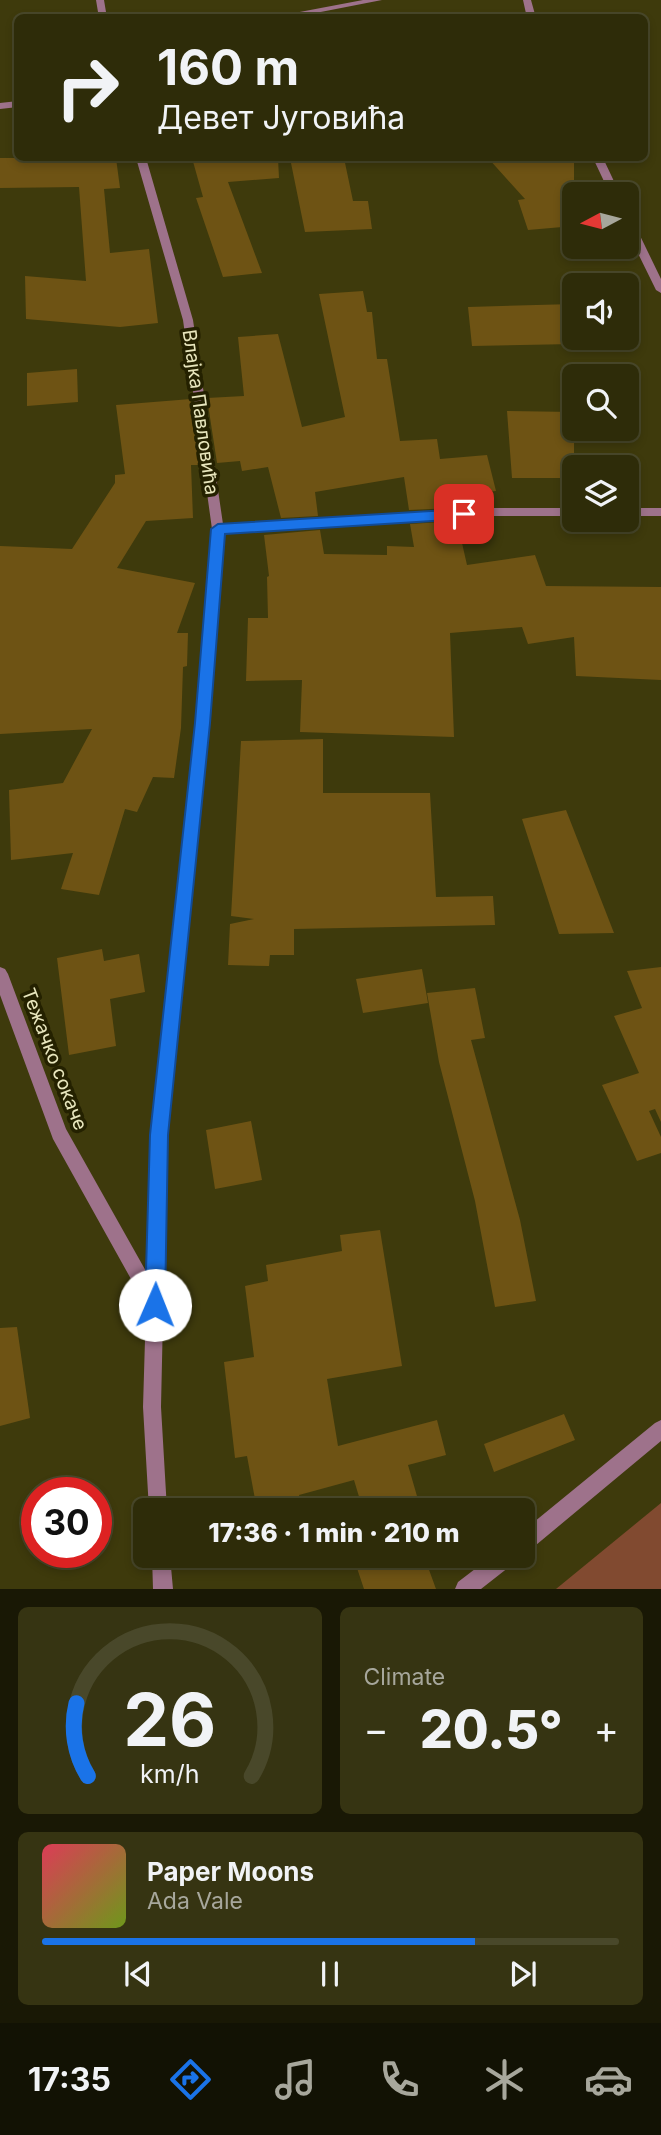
<!DOCTYPE html>
<meta charset="utf-8">
<style>
body{margin:0;font-family:Inter,sans-serif;background:#363412;color:#f1f3f6;height:100vh;display:flex;flex-direction:column;font-size:26px;white-space:nowrap}
*{box-sizing:border-box;margin:0}
p{font-size:23px;color:#a7a79c}
.icon{flex:none;width:38px;height:38px;fill:none;stroke:currentColor;stroke-width:2;stroke-linecap:round;stroke-linejoin:round}
.map{position:relative;height:1589px;overflow:hidden}
.side{display:flex;flex-direction:column;gap:18px;padding:18px;background:#191805;flex:1}
.side>*{flex:none}
.hud{position:absolute;left:14px;top:14px;width:634px;height:147px;border-radius:10px;box-shadow:0 4px 10px #0003,0 0 0 2px #49482a;background:#2e2c09;color:#f1f3f6;overflow:hidden}
.needle{width:46px;rotate:263deg}
.tools{position:absolute;left:562px;top:182px;display:grid;gap:14px}
.tools a{display:grid;place-items:center;width:77px;height:77px;border-radius:10px;background:#2e2c09;box-shadow:0 4px 10px #0003,0 0 0 2px #49482a;font-size:35px}
.speed{position:absolute;left:21px;top:1477px;display:flex;gap:14px;font-size:35px;font-weight:700;text-align:center}
.speed>*{display:grid;place-content:center;width:91px;height:91px;border-radius:50%;background:#2e2c09;box-shadow:0 4px 10px #0003,0 0 0 2px #49482a;line-height:1}
.speed .limit{border:10px solid #d22;background:#fff;color:#111}
.pin{position:absolute;display:grid;place-items:center;width:60px;height:60px;color:#fff;margin:-30px;border-radius:14px;box-shadow:0 4px 10px #0006}
.me{position:absolute;width:77px;margin:-38px;rotate:1deg;stroke-linejoin:round;filter:drop-shadow(0 0 5px #0008)}
.turn{display:flex;align-items:center;gap:24px;height:147px;padding:0 28px;font-size:32px}
.turn .icon{width:91px;height:91px;stroke-width:2.5}
.turn b{display:block;font-size:49px;line-height:60px}
.big{font-size:52px;font-weight:800;line-height:1.1}
.side .tile{flex:1;display:flex;flex-direction:column;justify-content:center;gap:10px;min-width:0;padding:0 24px;border-radius:10px;background:#363412}
.side .dial{align-items:center;gap:0}
.dial svg{height:182px;overflow:visible;fill:none;stroke:#49482a;stroke-width:7;stroke-linecap:round;text-anchor:middle}
.dial text{fill:#f1f3f6;stroke:none}
.song{display:flex;align-items:center;gap:21px}
.cover{width:84px;height:84px;border-radius:10px;background:linear-gradient(135deg,hsl(350 70% 55%),hsl(80 70% 35%))}
.played{height:7px;border-radius:4px;background:linear-gradient(90deg,#1a73e8 75%,#49482a 75%)}
.keys{display:flex;justify-content:space-around;direction:ltr}
.heat{display:flex;justify-content:space-between;align-items:center;font-size:38px;direction:ltr}
.side .tiles{flex:1;display:grid;gap:18px;grid-template-columns:1fr 1fr}
.tile:last-child{grid-column:span 2}
.trip{position:absolute;left:133px;top:1498px;width:402px;height:70px;border-radius:10px;background:#2e2c09;box-shadow:0 4px 10px #0003,0 0 0 2px #49482a;font-weight:800;line-height:70px;text-align:center}
.tab-bar{display:flex;height:112px;justify-content:space-around;align-items:center;background:#121204;color:#a7a79c}
.tab-bar .icon{width:49px;height:49px}
.tab-bar .current{color:#1a73e8}
.tab-bar b{font-size:32px;color:#f1f3f6}
.map>svg:first-child{display:block}
.green{fill:#814a30}
.building{fill:#6e5314}
.lines{fill:none;stroke-linecap:round;stroke-linejoin:round}
.minor{fill:#9e728b;fill-rule:evenodd}
.route{fill:#1a73e8;stroke:#114b97;stroke-width:2}
.labels{text-anchor:middle;stroke-width:7;stroke-linejoin:round;paint-order:stroke}
.street-label{font-size:19px;fill:#e8e6bd;stroke:#242100}
</style>
<div class="map">
<svg width="661" height="1589" viewBox="0 0 661 1589">
<rect width="100%" height="100%" fill="#3e3a0c"/>
<path class="green" d="M661 1503V1589H556Z"/>
<path class="building" d="M0 158H116L120 188 104 189 110 253 149 249 158 323 120 327 26 319 25 276 86 281 79 187 0 188Z
M192 158H278L279 178 228 182 262 273 223 277 196 198 203 197Z
M330 158H344L353 201H368L372 229 305 232 291 163Z
M488 158H536L541 163 574 158V226L528 230 518 200 525 199Z
M363 291 367 312H372L377 359H387L400 441 437 439 440 459 487 455 496 491 452 495 454 508 409 510 404 477 315 492 318 516 281 518 268 467 242 471 240 461 217 463 207 398 244 396 238 337 278 334 302 427 345 417 319 294Z
M574 304V344L472 346 468 307Z
M77 369 78 402 27 406V373Z
M191 399 200 465H191L193 518 146 521 117 568 195 583 177 633H188L187 666 183 667 181 728 174 778 153 777 137 812 125 809 99 895 61 889 73 853 11 860 9 790 63 783 92 729 0 734V546L72 549 115 483V475L125 474 116 405Z
M507 411 574 412V478H512Z
M457 521 467 565 535 555 546 586 661 587V680L576 676 574 637 528 644 522 627 450 633 454 737 300 732 302 680 246 681 248 618H268L267 577 269 576 264 535 320 530 324 554 387 555V546L414 547 410 524Z
M323 739V793H430L436 897 493 896 495 925 294 929V955H270L269 966 228 965 230 924 254 919 231 916 241 741Z
M566 810 614 933 559 934 522 819Z
M102 949 104 961 139 954 145 992 110 999 116 1046 69 1055 57 958Z
M661 967V1122L655 1109 649 1111 661 1137V1153L637 1161 602 1085 639 1073 614 1016 642 1008 627 971Z
M422 969 428 1003 363 1013 356 979Z
M475 988 485 1038 471 1040 520 1220 536 1301 495 1307 475 1201 439 1062 427 993Z
M251 1121 262 1180 215 1189 206 1130Z
M380 1230 402 1366 327 1379 338 1446 437 1420 446 1455 408 1465 419 1503 399 1510H363L354 1480 299 1495 303 1510H257L247 1456 235 1458 224 1362 254 1357 245 1286 268 1281 266 1265 342 1251 340 1235Z
M17 1327 30 1418 0 1426V1328Z
M564 1414 575 1440 494 1472 484 1444Z
M353 1556H424L436 1589H364Z"/>
<g class="lines">
<path class="minor" d="M96 0H104L107 18H99Z
M363 0H382L290 18H268Z
M523 0H531L536 18H527Z
M18 101V107L0 109V103Z
M136 158H146L193 320 223 524 491 508H574V516H491L224 533 209 723 167 1135 161 1407 167 1510H149L143 1407 146 1306 53 1139 0 995V967L5 969 8 974 66 1129 147 1273 151 1135 195 723 212 529 183 320Z
M593 158H603L620 194H610Z
M626 214 631 217 661 279V293L656 290 626 229Z
M626 508H661V516H626Z
M661 1420V1441L530 1550 523 1552V1531L655 1423Z
M152 1556H170L173 1589H153Z
M492 1556H517L514 1563 481 1589H455L458 1582Z"/>
</g>
<path class="route" d="M464 509 471 514 464 519 225 534 210 723 168 1135 165 1305 162 1312 155 1315 148 1312 145 1305 150 1135 195 723 211 529 218 524Z"/>
<g class="labels">
<g class="street-label">
<text transform="translate(201 412) rotate(82)" y="7">Влајка Павловића</text>
<text transform="translate(55 1059) rotate(69)" y="7">Тежачко сокаче</text>
</g>
</g>
</svg>
<div class="tools">
<a><svg class="needle" viewBox="-14 -14 28 28"><path d="M0-13l5 13h-10z" fill="#e53935"/><path d="M0 13l5-13h-10z" fill="#a7a79c"/></svg></a>
<a><svg class="icon" aria-label="sound" viewBox="0 0 24 24"><path d="M4 9h4l5-4v14l-5-4H4zM17 9q2 3 0 6"/></svg></a>
<a><svg class="icon" aria-label="search" viewBox="0 0 24 24"><circle cx="10" cy="10" r="6"/><path d="M15 15l6 6"/></svg></a>
<a><svg class="icon" aria-label="layers" viewBox="0 0 24 24"><path d="M12 4l9 5-9 5-9-5zM3 14l9 5 9-5"/></svg></a>
</div>
<div class="speed"><div class="limit">30</div></div>
<div class="pin" style="left:464px;top:514px;background:#d93025"><svg class="icon" aria-label="arrive" viewBox="0 0 24 24"><path d="M6 21V4h12l-3 4 3 4H6"/></svg></div>
<svg class="me" style="left:155px;top:1305px" viewBox="-20 -20 40 40"><circle r="19" fill="#fff"/><path d="M0-13L10 11 0 6-10 11z" fill="#1a73e8"/></svg>
<div class="trip">17:36 · 1 min · 210 m</div>
<div class="hud">
<div class="turn"><svg class="icon" aria-label="right" viewBox="0 0 24 24"><path d="M7 20v-9h11M14 6l5 5-5 5"/></svg><div><b>160 m</b>Девет Југовића</div></div>
</div>
</div>
<section class="side">
<div class="tiles">
<div class="tile dial"><svg viewBox="0 0 100 80">
<path d="M14 69A42 42 0 1 1 86 69"/>
<path d="M14 69A42 42 0 0 1 9 37" stroke="#1a73e8"/>
<text x="50" y="56" font-size="32" font-weight="700">26</text>
<text x="50" y="72" font-size="11">km/h</text>
</svg></div>
<div class="tile"><p>Climate</p>
<div class="heat"><a>−</a><b class="big">20.5°</b><a>+</a></div>
</div>
<div class="tile">
<div class="song"><i class="cover"></i><div><b>Paper Moons</b><p>Ada Vale</p></div></div>
<div class="played"></div>
<div class="keys"><svg class="icon" aria-label="previous" viewBox="0 0 24 24"><path d="M18 5L8 12l10 7zM5 5v14"/></svg><svg class="icon" aria-label="pause" viewBox="0 0 24 24"><path d="M8 5v14M16 5v14"/></svg><svg class="icon" aria-label="next" viewBox="0 0 24 24"><path d="M6 5l10 7-10 7zM19 5v14"/></svg></div>
</div>
</div>
</section>
<nav class="tab-bar">
<b>17:35</b>
<svg class="icon current" aria-label="directions" viewBox="0 0 24 24"><path d="M12 3l9 9-9 9-9-9zM9 14v-3h6M13 9l2 2-2 2"/></svg>
<svg class="icon" aria-label="music" viewBox="0 0 24 24"><path d="M9 18V5l10-2v13"/><circle cx="6" cy="18" r="3"/><circle cx="16" cy="16" r="3"/></svg>
<svg class="icon" aria-label="phone" viewBox="0 0 24 24"><path d="M5 4h4l2 5-3 2q2 4 5 5l2-3 5 2v4C11 20 4 13 5 4z"/></svg>
<svg class="icon" aria-label="climate" viewBox="0 0 24 24"><path d="M12 3v18M4 7l16 10M4 17L20 7"/></svg>
<svg class="icon" aria-label="car" viewBox="0 0 24 24"><path d="M5 17H2v-5l4-1 3-4h7l3 4 3 1v5h-3M9 17h6M6 11h13"/><circle cx="7" cy="17" r="2"/><circle cx="17" cy="17" r="2"/></svg>
</nav>
